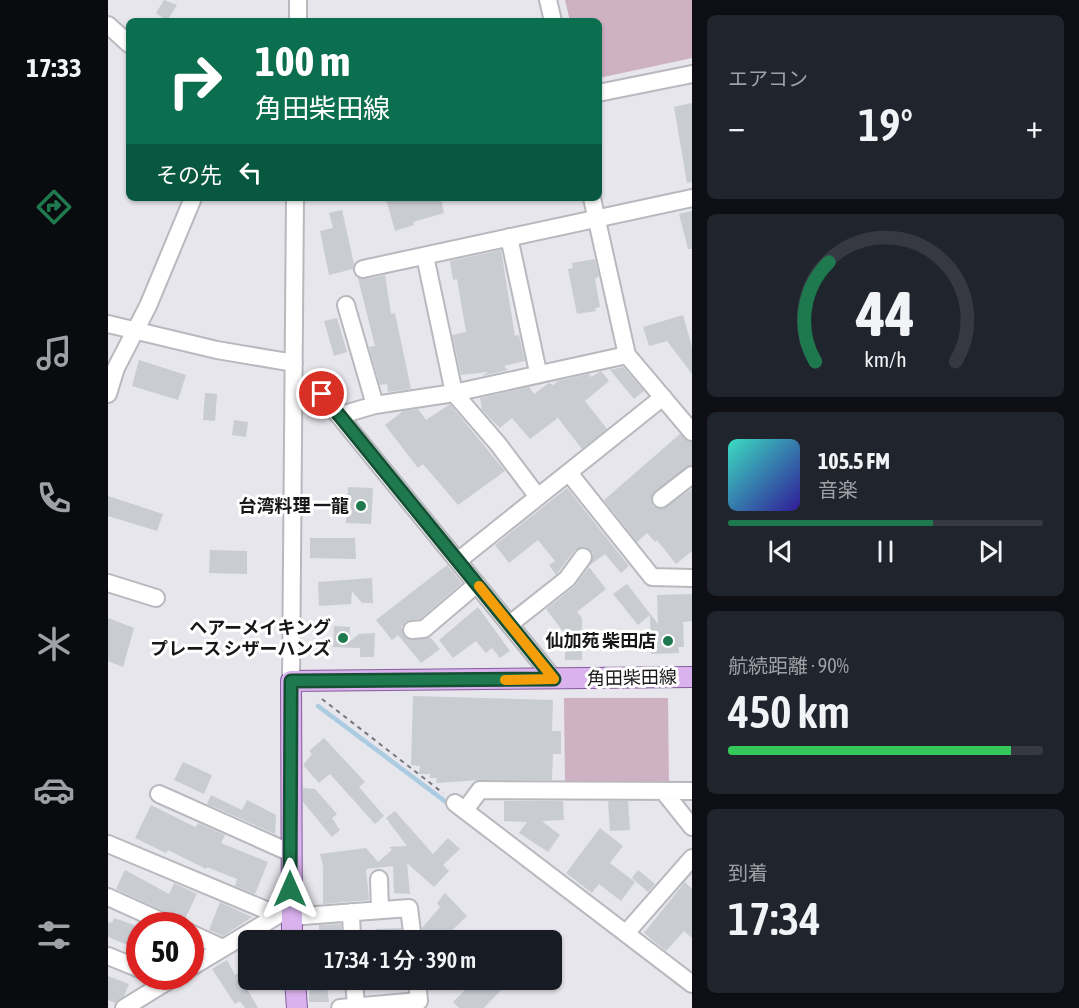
<!DOCTYPE html>
<html lang="ja">
<meta charset="utf-8">
<style>
body{margin:0;font-family:"Asap Condensed","Noto Sans JP",sans-serif;background:#20242c;color:#f1f3f6;height:100vh;display:flex;flex-direction:column;font-size:22px;white-space:nowrap}
*{box-sizing:border-box;margin:0}
p{font-size:20px;color:#9ea1a6}
.icon{flex:none;width:33px;height:33px;fill:none;stroke:currentColor;stroke-width:2;stroke-linecap:round;stroke-linejoin:round}
.map{position:relative;flex:1;overflow:hidden}
.sheet{display:flex;flex-direction:column;gap:15px;padding:15px;background:#0d0f14;width:387px}
.sheet>*{flex:none}
.banner{position:absolute;left:18px;top:18px;width:476px;height:183px;border-radius:9px;box-shadow:0 2px 4px #0004;background:#0b6e4f;color:#fff;overflow:hidden}
.speed{position:absolute;left:18px;top:912px;display:flex;gap:12px;font-size:30px;font-weight:700;text-align:center}
.speed>*{display:grid;place-content:center;width:78px;height:78px;border-radius:50%;background:#171b24;box-shadow:0 2px 4px #0004;line-height:1}
.speed .limit{border:9px solid #d22;background:#fff;color:#111}
.pin{position:absolute;display:grid;place-items:center;width:51px;height:51px;color:#fff;margin:-26px;border:3px solid #fff;border-radius:50%;box-shadow:0 2px 6px #0007}
.me{position:absolute;width:66px;margin:-33px;rotate:0deg;stroke-linejoin:round;filter:drop-shadow(0 0 4px #0008)}
.turn{display:flex;align-items:center;gap:21px;height:126px;padding:0 30px;font-size:27px}
.turn .icon{width:78px;height:78px;stroke-width:2.5}
.turn b{display:block;font-size:42px;line-height:51px}
.then{display:flex;align-items:center;height:57px;padding:0 30px;background:#0003;gap:12px;font-size:22px}
.big{font-size:45px;font-weight:600;line-height:1.1}
.sheet .card{flex:1;display:flex;flex-direction:column;justify-content:center;gap:9px;min-width:0;padding:0 21px;border-radius:9px;background:#20242c}
.sheet .dial{align-items:center;gap:0}
.dial svg{height:156px;overflow:visible;fill:none;stroke:#363941;stroke-width:7;stroke-linecap:round;text-anchor:middle}
.dial text{fill:#f1f3f6;stroke:none}
.song{display:flex;align-items:center;gap:18px}
.cover{width:72px;height:72px;border-radius:9px;background:linear-gradient(135deg,hsl(170 70% 55%),hsl(250 70% 35%))}
.played{height:6px;border-radius:3px;background:linear-gradient(90deg,#1e794e 65%,#363941 65%)}
.keys{display:flex;justify-content:space-around;direction:ltr}
.heat{display:flex;justify-content:space-between;align-items:center;font-size:33px;direction:ltr}
.charge{height:9px;border-radius:4px;background:linear-gradient(90deg,#34c759 90%,#363941 0)}
.trip{position:absolute;left:130px;top:930px;width:324px;height:60px;border-radius:9px;background:#171b24;box-shadow:0 2px 4px #0004;font-weight:600;line-height:60px;text-align:center}
main{display:flex;flex:1;min-height:0}
.tab-bar{display:flex;flex-direction:column;width:108px;justify-content:space-around;align-items:center;background:#090b0e;color:#9ea1a6}
.tab-bar .icon{width:42px;height:42px}
.tab-bar .on{color:#1e794e}
.tab-bar b{font-size:27px;color:#f1f3f6}
.map>svg:first-child{display:block}
.green{fill:#cfb1c4}
.lines{fill:none;stroke-linecap:round;stroke-linejoin:round}
.stream{stroke:#aacbe0;stroke-width:4.5}
.building{fill:#c9ccd1}
.minor-casing{stroke:#b8b8be;stroke-width:20}
.major-casing{stroke:#865b9c;stroke-width:22}
.path{stroke:#78787c;stroke-width:2;stroke-dasharray:4.5 4.5;stroke-linecap:butt}
.minor{stroke:#fff;stroke-width:16}
.major{stroke:#dab3ee;stroke-width:20}
.route-casing{stroke:#144f33;stroke-width:15}
.route{stroke:#1e794e;stroke-width:10}
.slow{stroke:#f59e0b;stroke-width:10}
.poi-dot{fill:#1e794e;stroke:#fff;stroke-width:2}
.labels{text-anchor:middle;stroke-width:6;stroke-linejoin:round;paint-order:stroke}
.poi-label{font-size:18px;font-weight:bold;fill:#171719;stroke:#fff;text-anchor:end}
.street-label{font-size:18px;fill:#171719;stroke:#fff}
</style>
<main>
<nav class="tab-bar">
<b>17:33</b>
<svg class="icon on" aria-label="directions" viewBox="0 0 24 24"><path d="M12 3l9 9-9 9-9-9zM9 14v-3h6M13 9l2 2-2 2"/></svg>
<svg class="icon" aria-label="music" viewBox="0 0 24 24"><path d="M9 18V5l10-2v13"/><circle cx="6" cy="18" r="3"/><circle cx="16" cy="16" r="3"/></svg>
<svg class="icon" aria-label="phone" viewBox="0 0 24 24"><path d="M5 4h4l2 5-3 2q2 4 5 5l2-3 5 2v4C11 20 4 13 5 4z"/></svg>
<svg class="icon" aria-label="climate" viewBox="0 0 24 24"><path d="M12 3v18M4 7l16 10M4 17L20 7"/></svg>
<svg class="icon" aria-label="car" viewBox="0 0 24 24"><path d="M5 17H2v-5l4-1 3-4h7l3 4 3 1v5h-3M9 17h6M6 11h13"/><circle cx="7" cy="17" r="2"/><circle cx="17" cy="17" r="2"/></svg>
<svg class="icon" aria-label="filters" viewBox="0 0 24 24"><path d="M4 7h16M4 17h16"/><circle cx="9" cy="7" r="2"/><circle cx="15" cy="17" r="2"/></svg>
</nav>
<div class="map">
<svg width="584" height="1008" viewBox="0 0 584 1008">
<rect width="100%" height="100%" fill="#e6e6ec"/>
<path class="green" d="M457 0H584V58L491 78 490 21H462Z
M456 698H560L561 785H457Z"/>
<g class="lines">
<path class="stream" d="M210 706 342 805"/>
</g>
<path class="building" d="M56 0 69 5 59 21 48 13Z
M584 103V182L579 183 566 107Z
M333 198 336 213 305 222 306 225 287 231 278 199Z
M234 210 246 264 245 269 221 275 212 231 225 228 221 213Z
M584 211V249H580L571 214Z
M393 250 407 336 411 335 417 361 396 366 400 370 374 376 380 372 353 375 344 335 358 332 349 279 345 280 342 261Z
M487 259 491 276 487 279 492 307 487 308 488 311 469 314 460 269 465 268 464 263Z
M277 275 283 314 287 313 303 389 280 392 279 384 272 385 261 347 267 346 250 278 257 279Z
M575 315 584 347V374L559 341 541 346 535 327Z
M229 318 239 352 226 356 216 321Z
M31 360 78 375 70 400 24 386Z
M515 367 536 391 526 399 502 370Z
M493 371 501 381 477 401 499 429 474 449 450 418 422 439 404 418 392 428 374 410 372 398 421 387 426 394 441 383 445 385 450 381 481 374 483 377Z
M97 393 109 394 107 421 95 420Z
M342 404 397 471 350 505 315 464 310 468 277 425 295 411 310 409 318 420Z
M126 420 140 422 138 437 124 435Z
M572 434 584 442V465L547 491 543 500 545 506 555 509 584 489V551L568 564 549 540 547 542 539 533 529 542 496 500Z
M240 487 265 488 263 524 238 523Z
M459 488 521 566 513 573 497 554 482 565 485 553 477 547 467 550 448 575 441 565 447 561 430 540 401 563 387 545Z
M0 496 55 514 49 531 0 516Z
M202 538H247L248 559 202 558Z
M102 550 139 551V574L101 573Z
M339 565 354 583 312 619 299 621 294 626V631L299 639 322 637 332 649 313 663 290 635 284 640 268 620Z
M481 567 498 589 469 612 474 618V660H457V634L438 609 466 587Z
M264 578 265 603H254L244 591 243 604 211 606 210 582Z
M519 584 550 624 549 595 584 594V621L575 622 576 647H570L571 653 543 654 542 615 530 625 505 594Z
M370 607 402 651 392 658 384 648 378 653 368 641 345 658 331 640Z
M0 618 26 628 15 667 0 661Z
M226 626 242 627 241 642 251 634 267 633 266 657H252V648L225 647Z
M305 696 445 700 444 731H453V754H445L444 780H372L328 783 329 778H322V774H311L312 766 303 765Z
M216 738 257 782 251 787 276 816 267 824 222 774 211 783 195 765 204 754 201 751Z
M75 762 104 775 96 794 66 780Z
M195 788 207 789 229 814 224 818 232 830 224 837 195 802Z
M103 795 134 810 139 800 168 815 167 834 99 804Z
M396 801H455L456 820 434 821 452 835 440 852 411 833 419 822 396 821Z
M500 801H520L522 830 502 831Z
M43 805 85 826 88 827 90 823 117 835 113 843 160 862 147 894 127 886 129 879 99 867 98 869 60 850 58 853 27 838Z
M287 811 325 854 340 838 352 849 335 865 341 871 326 887 299 863 302 894 286 893 285 866 258 869 261 900 215 904V865L212 854 258 848 270 862 284 850 281 847 299 846 278 818Z
M492 828 515 846 502 863 527 882 513 901 491 884 484 893 458 873Z
M17 870 61 894 66 883 89 894 76 921 8 889Z
M530 870 547 884 540 892 524 878Z
M577 882 584 889V938L576 931 558 951 536 933Z
M337 893 359 916 334 940H319L315 937 314 928 332 907 329 903Z
M112 902 120 906 144 917 115 936 101 930Z
M6 918 32 927V950L0 937V922L4 923Z
M233 924 234 940H211V925Z
M293 928 294 940H269L268 929Z
M119 960 127 975 130 973 150 1008H137L132 1001 127 1004 104 969Z
M0 976 21 984 16 996 7 1003 0 1000Z
M218 980 221 1002H201L202 981Z
M367 980H388L395 988 376 1008H351L345 1002Z"/>
<g class="lines">
<defs>
<path id="minor" d="M440 0 445 21
M190 21V0
M0 25 21 44
M490 93 584 74
M484 198 519 355 584 432
M401 237 430 372
M317 256 346 393 519 355
M255 269 584 198
M238 305 267 405
M0 324 109 350 186 363
M206 385 446 679
M0 394 8 368 40 306 85 198
M233 415 267 405 346 393 390 444 430 497
M461 473 544 577 584 578
M553 499 584 475
M351 560 555 397
M0 583 48 598
M402 624 459 579 475 557
M304 630 316 629 369 584
M183 681 187 198
M556 792 584 827
M51 794 183 853
M347 803 584 984
M357 810 372 790 584 791
M0 844 170 915
M271 879 272 910
M0 897 64 926
M243 912 244 940
M182 917 301 908 305 940
M519 932 584 858
M82 933 115 948
M0 956 32 969
M82 968 177 911
M246 980 248 1007
M16 1008 68 976
M232 1008 311 1001 309 980"/>
<path id="major" d="M184 940 183 681 584 677
M187 980 189 1008"/>
</defs>
<use href="#minor" class="minor-casing"/>
<use href="#major" class="major-casing"/>
<path class="path" d="M214 699 335 793"/>
<use href="#minor" class="minor"/>
<use href="#major" class="major"/>
</g>
<g class="lines">
<defs>
<path id="route" d="M182 889 183 681 446 679 214 394"/>
</defs>
<use href="#route" class="route-casing"/>
<use href="#route" class="route"/>
<path class="slow" d="M371 586 446 679 397 680"/>
</g>
<g class="poi-dot">
<circle cx="253" cy="506" r="6"/>
<circle cx="235" cy="638" r="6"/>
<circle cx="560" cy="641" r="6"/>
</g>
<g class="labels">
<g class="poi-label">
<text x="241" y="512">台湾料理 一龍</text>
<text x="223" y="634">ヘアーメイキング<tspan x="223" dy="21">プレース シザーハンズ</tspan></text>
<text x="548" y="647">仙加苑 柴田店</text>
</g>
<g class="street-label">
<text transform="translate(524 678) rotate(-1)" y="6">角田柴田線</text>
</g>
</g>
</svg>
<div class="speed"><div class="limit">50</div></div>
<div class="pin" style="left:214px;top:394px;background:#d93025"><svg class="icon" aria-label="arrive" viewBox="0 0 24 24"><path d="M6 21V4h12l-3 4 3 4H6"/></svg></div>
<svg class="me" style="left:182px;top:889px" viewBox="-20 -20 40 40"><path d="M0-17L14 15 0 8-14 15z" fill="#1e794e" stroke="#fff" stroke-width="4"/></svg>
<div class="trip">17:34 · 1 分 · 390 m</div>
<div class="banner">
<div class="turn"><svg class="icon" aria-label="right" viewBox="0 0 24 24"><path d="M7 20v-9h11M14 6l5 5-5 5"/></svg><div><b>100 m</b>角田柴田線</div></div>
<div class="then">その先<svg class="icon" aria-label="left" viewBox="0 0 24 24"><path d="M17 20v-9H6M10 6l-5 5 5 5"/></svg></div>
</div>
</div>
<section class="sheet">
<div class="card"><p>エアコン</p>
<div class="heat"><a>−</a><b class="big">19°</b><a>+</a></div>
</div>
<div class="card dial"><svg viewBox="0 0 100 80">
<path d="M14 69A42 42 0 1 1 86 69"/>
<path d="M14 69A42 42 0 0 1 21 18" stroke="#1e794e"/>
<text x="50" y="56" font-size="32" font-weight="700">44</text>
<text x="50" y="72" font-size="11">km/h</text>
</svg></div>
<div class="card">
<div class="song"><i class="cover"></i><div><b>105.5 FM</b><p>音楽</p></div></div>
<div class="played"></div>
<div class="keys"><svg class="icon" aria-label="previous" viewBox="0 0 24 24"><path d="M18 5L8 12l10 7zM5 5v14"/></svg><svg class="icon" aria-label="pause" viewBox="0 0 24 24"><path d="M8 5v14M16 5v14"/></svg><svg class="icon" aria-label="next" viewBox="0 0 24 24"><path d="M6 5l10 7-10 7zM19 5v14"/></svg></div>
</div>
<div class="card"><p>航続距離 · 90%</p><b class="big">450 km</b><div class="charge"></div></div>
<div class="card"><p>到着</p><b class="big">17:34</b></div>
</section>
</main>
